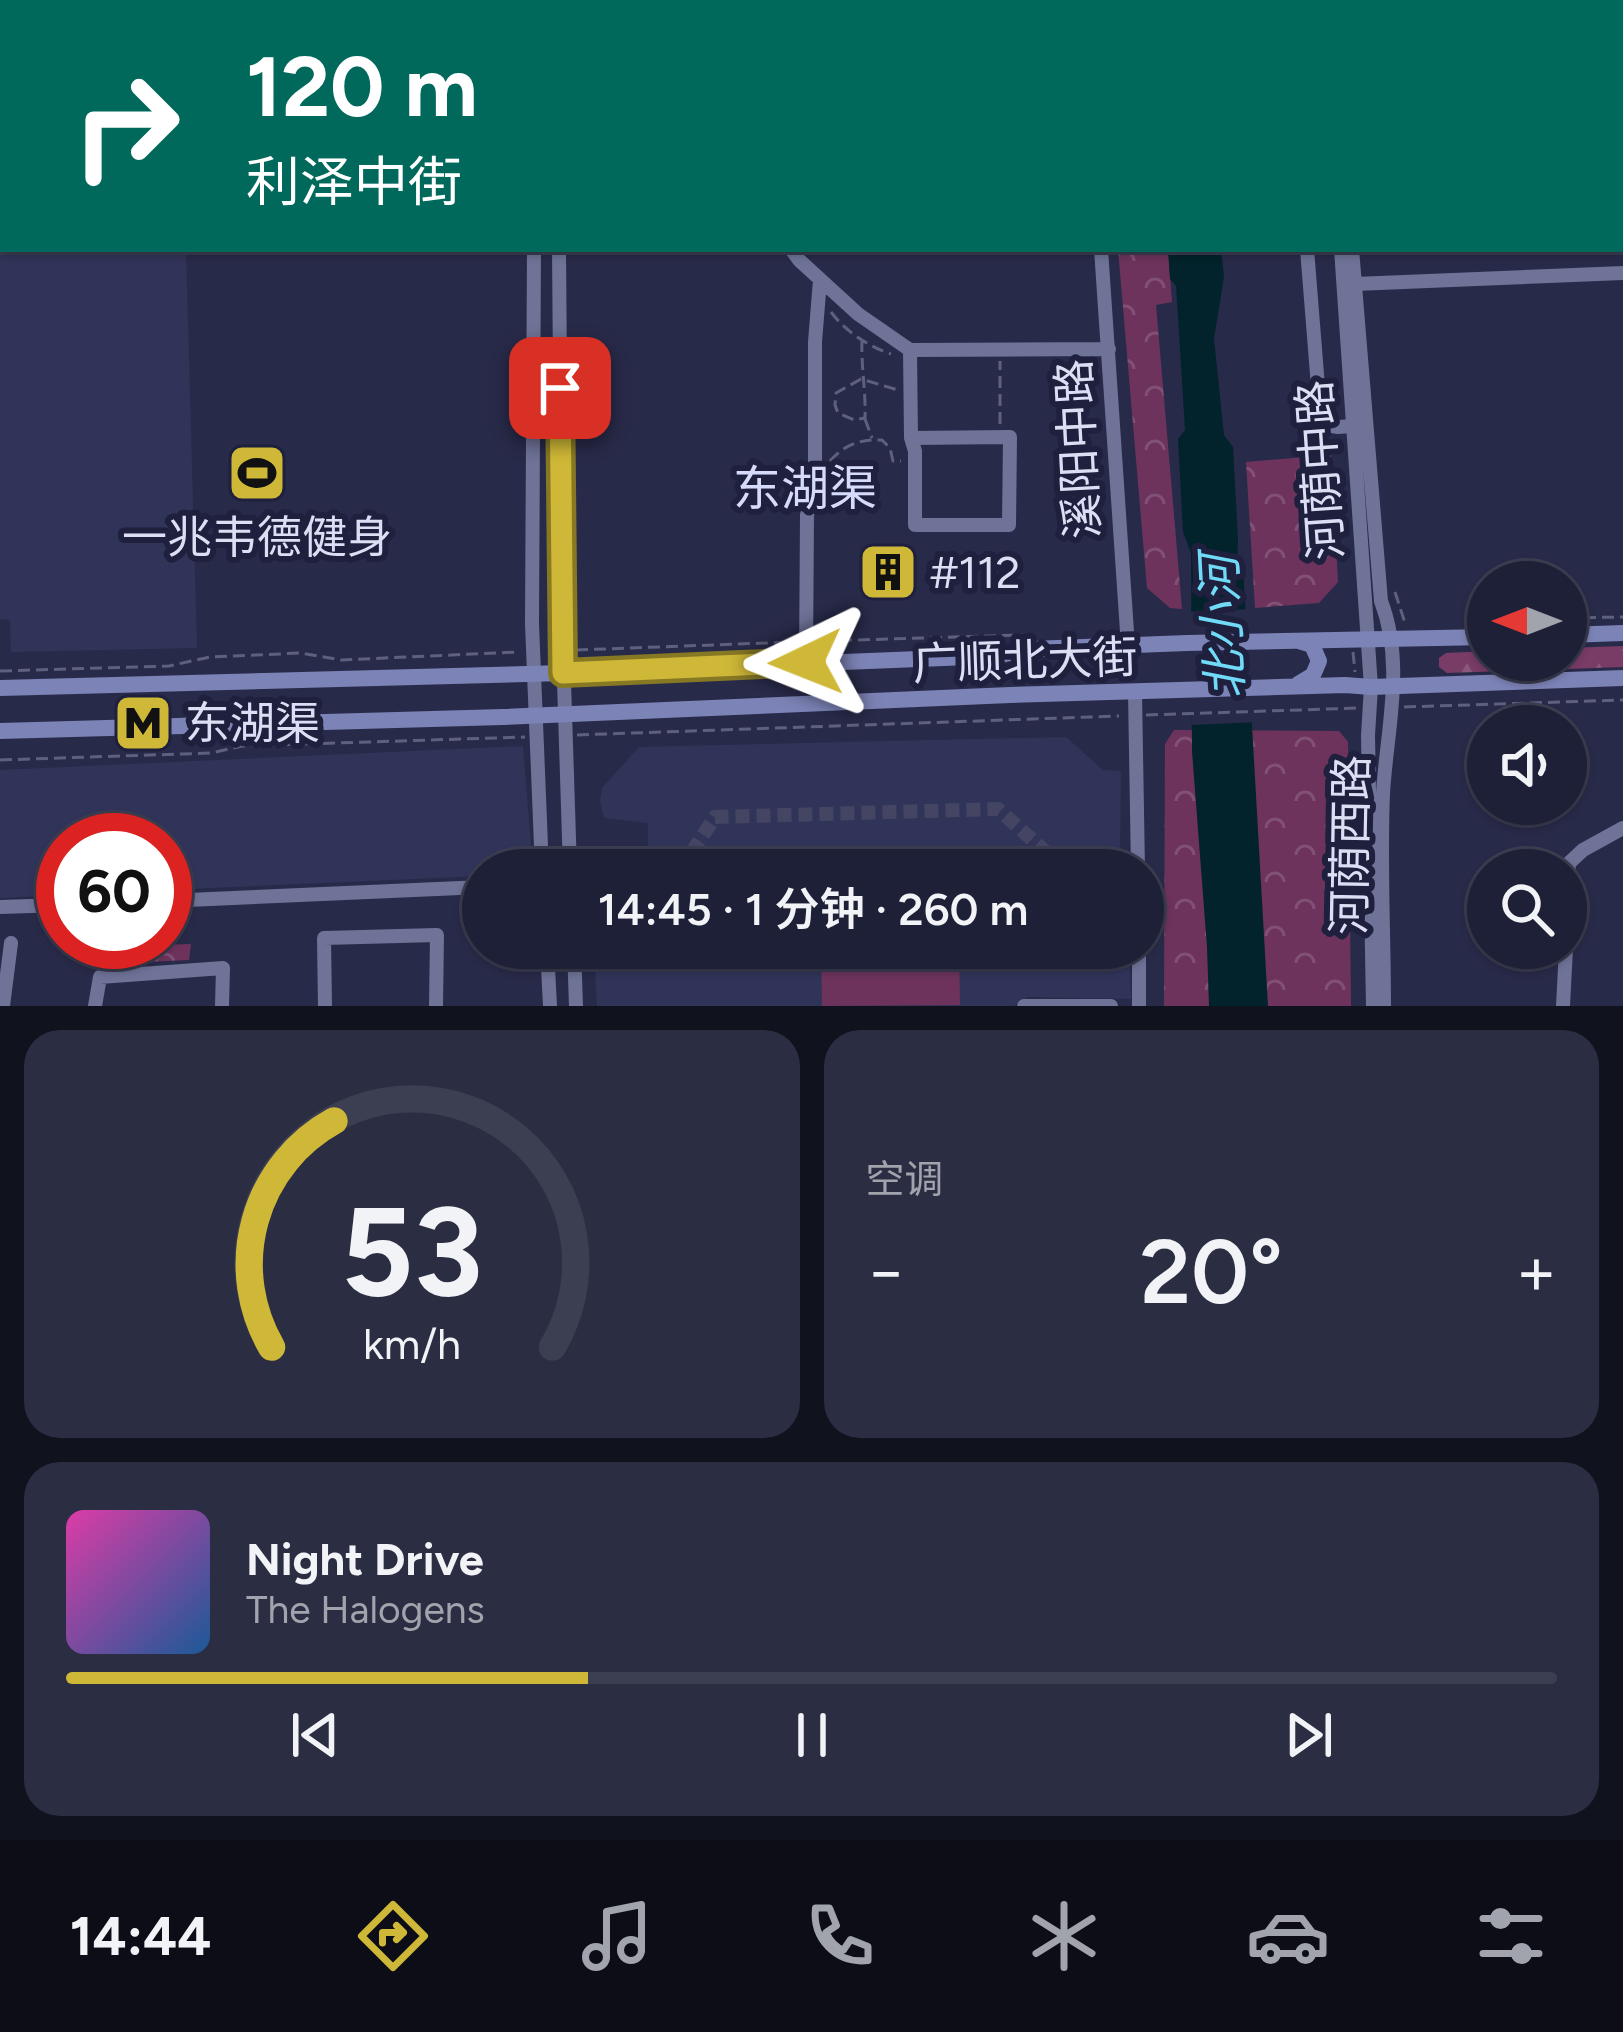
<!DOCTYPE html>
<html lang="zh">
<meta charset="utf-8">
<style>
body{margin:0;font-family:Figtree,"Noto Sans SC",sans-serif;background:#2b2d42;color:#f1f3f6;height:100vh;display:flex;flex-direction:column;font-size:45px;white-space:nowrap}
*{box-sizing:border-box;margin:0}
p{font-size:39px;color:#a1a3ad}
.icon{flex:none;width:66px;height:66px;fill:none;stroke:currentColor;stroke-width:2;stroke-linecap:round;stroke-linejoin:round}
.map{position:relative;height:1006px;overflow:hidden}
.drawer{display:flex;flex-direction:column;gap:24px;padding:24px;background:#10121e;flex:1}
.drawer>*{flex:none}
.top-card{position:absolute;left:0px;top:0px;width:1623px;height:252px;box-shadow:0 3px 9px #0004,0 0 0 3px #3c3e52;background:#00695c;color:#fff;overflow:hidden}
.needle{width:78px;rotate:270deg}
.buttons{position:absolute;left:1467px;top:561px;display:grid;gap:24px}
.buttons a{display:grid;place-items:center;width:120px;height:120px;border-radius:50%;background:#1e2037;box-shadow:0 3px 9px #0004,0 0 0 3px #3c3e52;font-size:60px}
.speed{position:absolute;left:36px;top:813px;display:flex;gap:24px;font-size:60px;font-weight:700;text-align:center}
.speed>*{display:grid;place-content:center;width:156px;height:156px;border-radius:50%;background:#1e2037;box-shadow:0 3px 9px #0004,0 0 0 3px #3c3e52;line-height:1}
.speed .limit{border:18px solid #d22;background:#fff;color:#111}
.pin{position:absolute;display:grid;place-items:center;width:102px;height:102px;color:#fff;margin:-51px;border-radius:24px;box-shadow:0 6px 18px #0006}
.me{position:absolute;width:132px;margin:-66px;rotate:268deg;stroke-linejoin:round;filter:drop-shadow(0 0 9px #0008)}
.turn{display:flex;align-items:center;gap:42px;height:252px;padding:0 48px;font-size:54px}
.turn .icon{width:156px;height:156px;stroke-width:2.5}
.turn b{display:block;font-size:84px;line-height:102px}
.big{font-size:90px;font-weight:600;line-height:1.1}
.drawer .card{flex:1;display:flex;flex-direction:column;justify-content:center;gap:18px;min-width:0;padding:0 42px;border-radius:36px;background:#2b2d42}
.drawer .dial{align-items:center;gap:0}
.dial svg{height:312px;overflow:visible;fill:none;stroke:#3c3e52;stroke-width:7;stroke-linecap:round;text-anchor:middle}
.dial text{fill:#f1f3f6;stroke:none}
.song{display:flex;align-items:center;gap:36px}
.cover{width:144px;height:144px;border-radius:18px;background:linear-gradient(135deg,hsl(320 70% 55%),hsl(210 70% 35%))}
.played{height:12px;border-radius:6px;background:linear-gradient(90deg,#cfb837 35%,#3c3e52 35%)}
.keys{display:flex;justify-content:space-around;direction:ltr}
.heat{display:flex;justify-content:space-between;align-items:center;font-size:66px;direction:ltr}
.drawer .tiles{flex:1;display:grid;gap:24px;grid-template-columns:1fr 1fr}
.card:last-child{grid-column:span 2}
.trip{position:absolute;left:462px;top:849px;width:702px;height:120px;border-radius:60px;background:#1e2037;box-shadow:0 3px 9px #0004,0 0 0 3px #3c3e52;font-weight:600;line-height:120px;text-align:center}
.dock{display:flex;height:192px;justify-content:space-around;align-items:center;background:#0c0d16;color:#a1a3ad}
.dock .icon{width:84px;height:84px}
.dock .selected{color:#cfb837}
.dock b{font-size:54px;color:#f1f3f6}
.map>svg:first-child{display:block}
.built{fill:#313459}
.forest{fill:url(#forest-firs)}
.park{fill:url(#park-crowns)}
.garden{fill:#6d335d}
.water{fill:#02232b}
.pier{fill:#282a49}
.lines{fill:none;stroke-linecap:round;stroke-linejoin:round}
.minor-tunnel{stroke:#434563;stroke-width:14;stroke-dasharray:14 7;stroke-linecap:butt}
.path{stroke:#5e617d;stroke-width:3;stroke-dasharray:12 6;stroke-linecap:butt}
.minor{stroke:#6e7397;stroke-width:14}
.major{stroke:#7c83b6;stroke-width:16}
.route-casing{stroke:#877824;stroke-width:30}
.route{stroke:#cfb837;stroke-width:21}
.labels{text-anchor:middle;stroke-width:12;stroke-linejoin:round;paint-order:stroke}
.street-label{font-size:45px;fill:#dcdff4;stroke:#1e203e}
.poi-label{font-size:45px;fill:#dcdff4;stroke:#1e203e;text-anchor:start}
.neighbourhood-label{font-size:48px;fill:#d6dbfb;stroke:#1e203e}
.water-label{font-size:48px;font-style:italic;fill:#71daf7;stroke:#1e203e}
</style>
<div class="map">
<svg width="1623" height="1006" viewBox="0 0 1623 1006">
<defs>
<pattern id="forest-firs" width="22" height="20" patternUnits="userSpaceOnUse" patternTransform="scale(3)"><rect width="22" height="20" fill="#783c67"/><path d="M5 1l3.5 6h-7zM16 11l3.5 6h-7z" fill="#8b587d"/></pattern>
<pattern id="park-crowns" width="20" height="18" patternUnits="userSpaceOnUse" patternTransform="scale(3)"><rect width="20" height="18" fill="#6d335d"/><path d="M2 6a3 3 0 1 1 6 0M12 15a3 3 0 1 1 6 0" fill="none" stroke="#815075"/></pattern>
</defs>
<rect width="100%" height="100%" fill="#282a49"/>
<path class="built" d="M0 0H507V3H3V188H0Z
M63 249H186L197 648 11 652 10 620 0 619V252Z
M1066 737 1103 770 1121 771 1120 857 648 869V823L604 818 600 800 602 788 639 747Z
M523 746 533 870H483V876L165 890V840H63V895L0 898V770Z
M594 948H1129L1131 999 1027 997 1014 1006H597Z"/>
<path class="forest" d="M1623 646V667L1447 673 1439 667V658L1446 653 1488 651V660H1566V648Z"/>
<path class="park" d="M1118 249H1168L1172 302 1156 305 1182 609 1170 608 1147 588Z
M1331 455 1338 582 1319 603 1255 608 1246 462Z
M1174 730 1339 731 1348 742 1351 1006H1164L1165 744Z
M191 944 189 960 100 964V947Z"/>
<path class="garden" d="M821 948H959L960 1005 822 1006Z"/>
<path class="water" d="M1168 249H1221L1224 277 1214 339 1224 435 1233 447 1238 539 1237 566 1243 567 1268 1006H1209L1207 947 1192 751 1191 553 1183 532 1178 439 1185 430 1176 286 1170 279Z"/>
<path class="pier" d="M1252 609 1259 722 1192 725 1186 612Z"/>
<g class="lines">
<path class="minor-tunnel" d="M680 870 715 817 998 809 1066 870"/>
<path class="path" d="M831 312C845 331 869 347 891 354
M862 340C861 367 866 392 865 418L854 420 838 413 835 405 836 393 861 379 898 390
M865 419 872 438
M1000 424V361
M830 461C844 445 860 439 882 440L890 448 893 461H901
M1395 592 1405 623
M1566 618 1623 617
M822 641 1022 635
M576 650 794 642
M1353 652 1355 672
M0 671 169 666 210 657 301 653 341 660 518 652
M1404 707 1623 700
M1146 715 1359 708
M577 735 1119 716
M0 760 211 753 242 746 525 737"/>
<path class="minor" d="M532 0V3
M551 0V3
M821 0V3
M989 0V3
M1052 0V3
M1083 0V3
M1280 0 1281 3
M1319 0V3
M1332 0V3
M1620 0 1623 49
M753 3V0
M0 225H3
M534 249 532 624 542 870
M559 249 562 619 570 870
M791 249 799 260 858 314 910 350 1109 349
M1101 249 1128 646
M1307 249 1321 424 1338 427 1354 426
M1341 249 1371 687 1368 735 1373 1006
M1352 249 1381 601C1405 664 1387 728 1383 793 1380 863 1384 935 1384 1006
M1355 284 1623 273
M910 350 911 438 915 451V525H1009L1010 437 911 438
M806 662 807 515 815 488V342L820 280
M1135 692 1138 870
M1112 870 1138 869
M165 901 483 887
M0 907 63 905
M1566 938 1569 863 1583 850 1623 828
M547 948 550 1006
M574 948 576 1006
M1139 948V1006
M3 1006 11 943
M95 1006 100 977 223 968 222 1006
M325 1006 324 938 437 935 436 1006
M1024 1006H1111
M1563 1006 1566 948"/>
<path class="major" d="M1566 635 1623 633
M1298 684 1313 675 1319 661 1312 645 1299 641
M0 688 563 673 994 656 1032 649 1187 643 1488 637
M0 731 503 717 1010 695 1345 685 1371 687 1623 678"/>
</g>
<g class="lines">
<defs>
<path id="route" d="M560 388 563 673 806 662"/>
</defs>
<use href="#route" class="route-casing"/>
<use href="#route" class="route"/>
</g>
<defs>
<symbol id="stadium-square" viewBox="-11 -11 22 22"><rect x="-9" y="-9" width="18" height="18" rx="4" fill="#cfb837" stroke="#1e203e"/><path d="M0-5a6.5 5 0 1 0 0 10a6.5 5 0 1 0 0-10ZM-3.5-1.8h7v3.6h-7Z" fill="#111"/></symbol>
<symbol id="building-square" viewBox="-11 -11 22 22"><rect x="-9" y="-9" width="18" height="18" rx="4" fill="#cfb837" stroke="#1e203e"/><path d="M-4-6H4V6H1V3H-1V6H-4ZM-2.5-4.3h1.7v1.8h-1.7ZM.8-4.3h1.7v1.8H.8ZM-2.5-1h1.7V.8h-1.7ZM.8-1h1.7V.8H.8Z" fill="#111"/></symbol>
<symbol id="metro-square" viewBox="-11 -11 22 22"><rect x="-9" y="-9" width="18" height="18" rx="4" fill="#cfb837" stroke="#1e203e"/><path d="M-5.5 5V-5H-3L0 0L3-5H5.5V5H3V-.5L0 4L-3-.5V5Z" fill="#111"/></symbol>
</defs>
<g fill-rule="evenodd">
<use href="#stadium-square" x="224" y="440" width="66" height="66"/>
<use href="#building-square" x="855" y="539" width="66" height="66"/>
<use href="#metro-square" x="110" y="690" width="66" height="66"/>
</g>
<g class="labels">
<g class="street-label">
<text transform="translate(1078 449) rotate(-93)" y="16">溪阳中路</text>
<text transform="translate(1320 470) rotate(-94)" y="16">河荫中路</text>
<text transform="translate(1025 660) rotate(-2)" y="16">广顺北大街</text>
<text transform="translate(1350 845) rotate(-89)" y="16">河荫西路</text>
</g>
<g class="poi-label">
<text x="257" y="553" text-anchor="middle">一兆韦德健身</text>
<text x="930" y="588">#112</text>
<text x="185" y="739">东湖渠</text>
</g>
<g class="neighbourhood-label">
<text x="805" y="505">东湖渠</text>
</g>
<g class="water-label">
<text transform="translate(1222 627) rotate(-93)" y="17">北小河</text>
</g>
</g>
</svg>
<div class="buttons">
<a><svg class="needle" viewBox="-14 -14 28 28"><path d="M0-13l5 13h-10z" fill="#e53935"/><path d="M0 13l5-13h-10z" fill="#a1a3ad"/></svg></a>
<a><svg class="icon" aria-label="sound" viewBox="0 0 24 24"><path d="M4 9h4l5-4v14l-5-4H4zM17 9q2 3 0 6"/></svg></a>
<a><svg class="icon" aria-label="search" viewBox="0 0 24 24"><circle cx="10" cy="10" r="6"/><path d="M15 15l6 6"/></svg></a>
</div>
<div class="speed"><div class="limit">60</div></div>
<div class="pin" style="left:560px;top:388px;background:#d93025"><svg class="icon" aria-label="arrive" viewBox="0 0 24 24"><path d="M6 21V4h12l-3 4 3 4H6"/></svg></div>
<svg class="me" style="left:806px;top:662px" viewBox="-20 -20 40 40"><path d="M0-17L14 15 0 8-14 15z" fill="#cfb837" stroke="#fff" stroke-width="4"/></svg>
<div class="trip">14:45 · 1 分钟 · 260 m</div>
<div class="top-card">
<div class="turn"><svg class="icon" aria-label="right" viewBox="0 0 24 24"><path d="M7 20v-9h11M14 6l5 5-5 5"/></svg><div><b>120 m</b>利泽中街</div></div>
</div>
</div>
<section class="drawer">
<div class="tiles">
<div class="card dial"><svg viewBox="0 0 100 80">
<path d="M14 69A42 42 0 1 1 86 69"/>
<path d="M14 69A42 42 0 0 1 30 11" stroke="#cfb837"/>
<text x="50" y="56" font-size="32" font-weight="700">53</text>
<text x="50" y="72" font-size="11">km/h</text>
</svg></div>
<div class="card"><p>空调</p>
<div class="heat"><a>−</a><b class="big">20°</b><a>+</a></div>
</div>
<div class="card">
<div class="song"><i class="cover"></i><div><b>Night Drive</b><p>The Halogens</p></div></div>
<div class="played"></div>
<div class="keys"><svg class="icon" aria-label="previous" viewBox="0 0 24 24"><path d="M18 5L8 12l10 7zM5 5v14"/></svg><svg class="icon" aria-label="pause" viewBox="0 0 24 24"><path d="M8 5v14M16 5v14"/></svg><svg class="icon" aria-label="next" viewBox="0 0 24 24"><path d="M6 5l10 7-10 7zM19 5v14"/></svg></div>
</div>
</div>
</section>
<nav class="dock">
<b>14:44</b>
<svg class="icon selected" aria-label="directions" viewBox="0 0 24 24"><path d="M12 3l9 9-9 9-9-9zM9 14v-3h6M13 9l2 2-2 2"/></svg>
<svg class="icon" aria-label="music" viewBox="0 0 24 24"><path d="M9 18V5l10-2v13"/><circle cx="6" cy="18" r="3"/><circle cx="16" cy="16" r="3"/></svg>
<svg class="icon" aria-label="phone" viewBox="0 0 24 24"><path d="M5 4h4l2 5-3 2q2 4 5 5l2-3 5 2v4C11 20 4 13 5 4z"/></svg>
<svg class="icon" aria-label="climate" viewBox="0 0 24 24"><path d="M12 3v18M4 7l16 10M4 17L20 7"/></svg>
<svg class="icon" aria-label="car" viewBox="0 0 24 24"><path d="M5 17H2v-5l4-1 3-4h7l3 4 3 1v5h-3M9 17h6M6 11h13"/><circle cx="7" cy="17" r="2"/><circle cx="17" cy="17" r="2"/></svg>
<svg class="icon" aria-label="filters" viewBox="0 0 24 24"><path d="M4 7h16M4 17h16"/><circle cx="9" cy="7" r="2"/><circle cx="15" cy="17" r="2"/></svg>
</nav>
